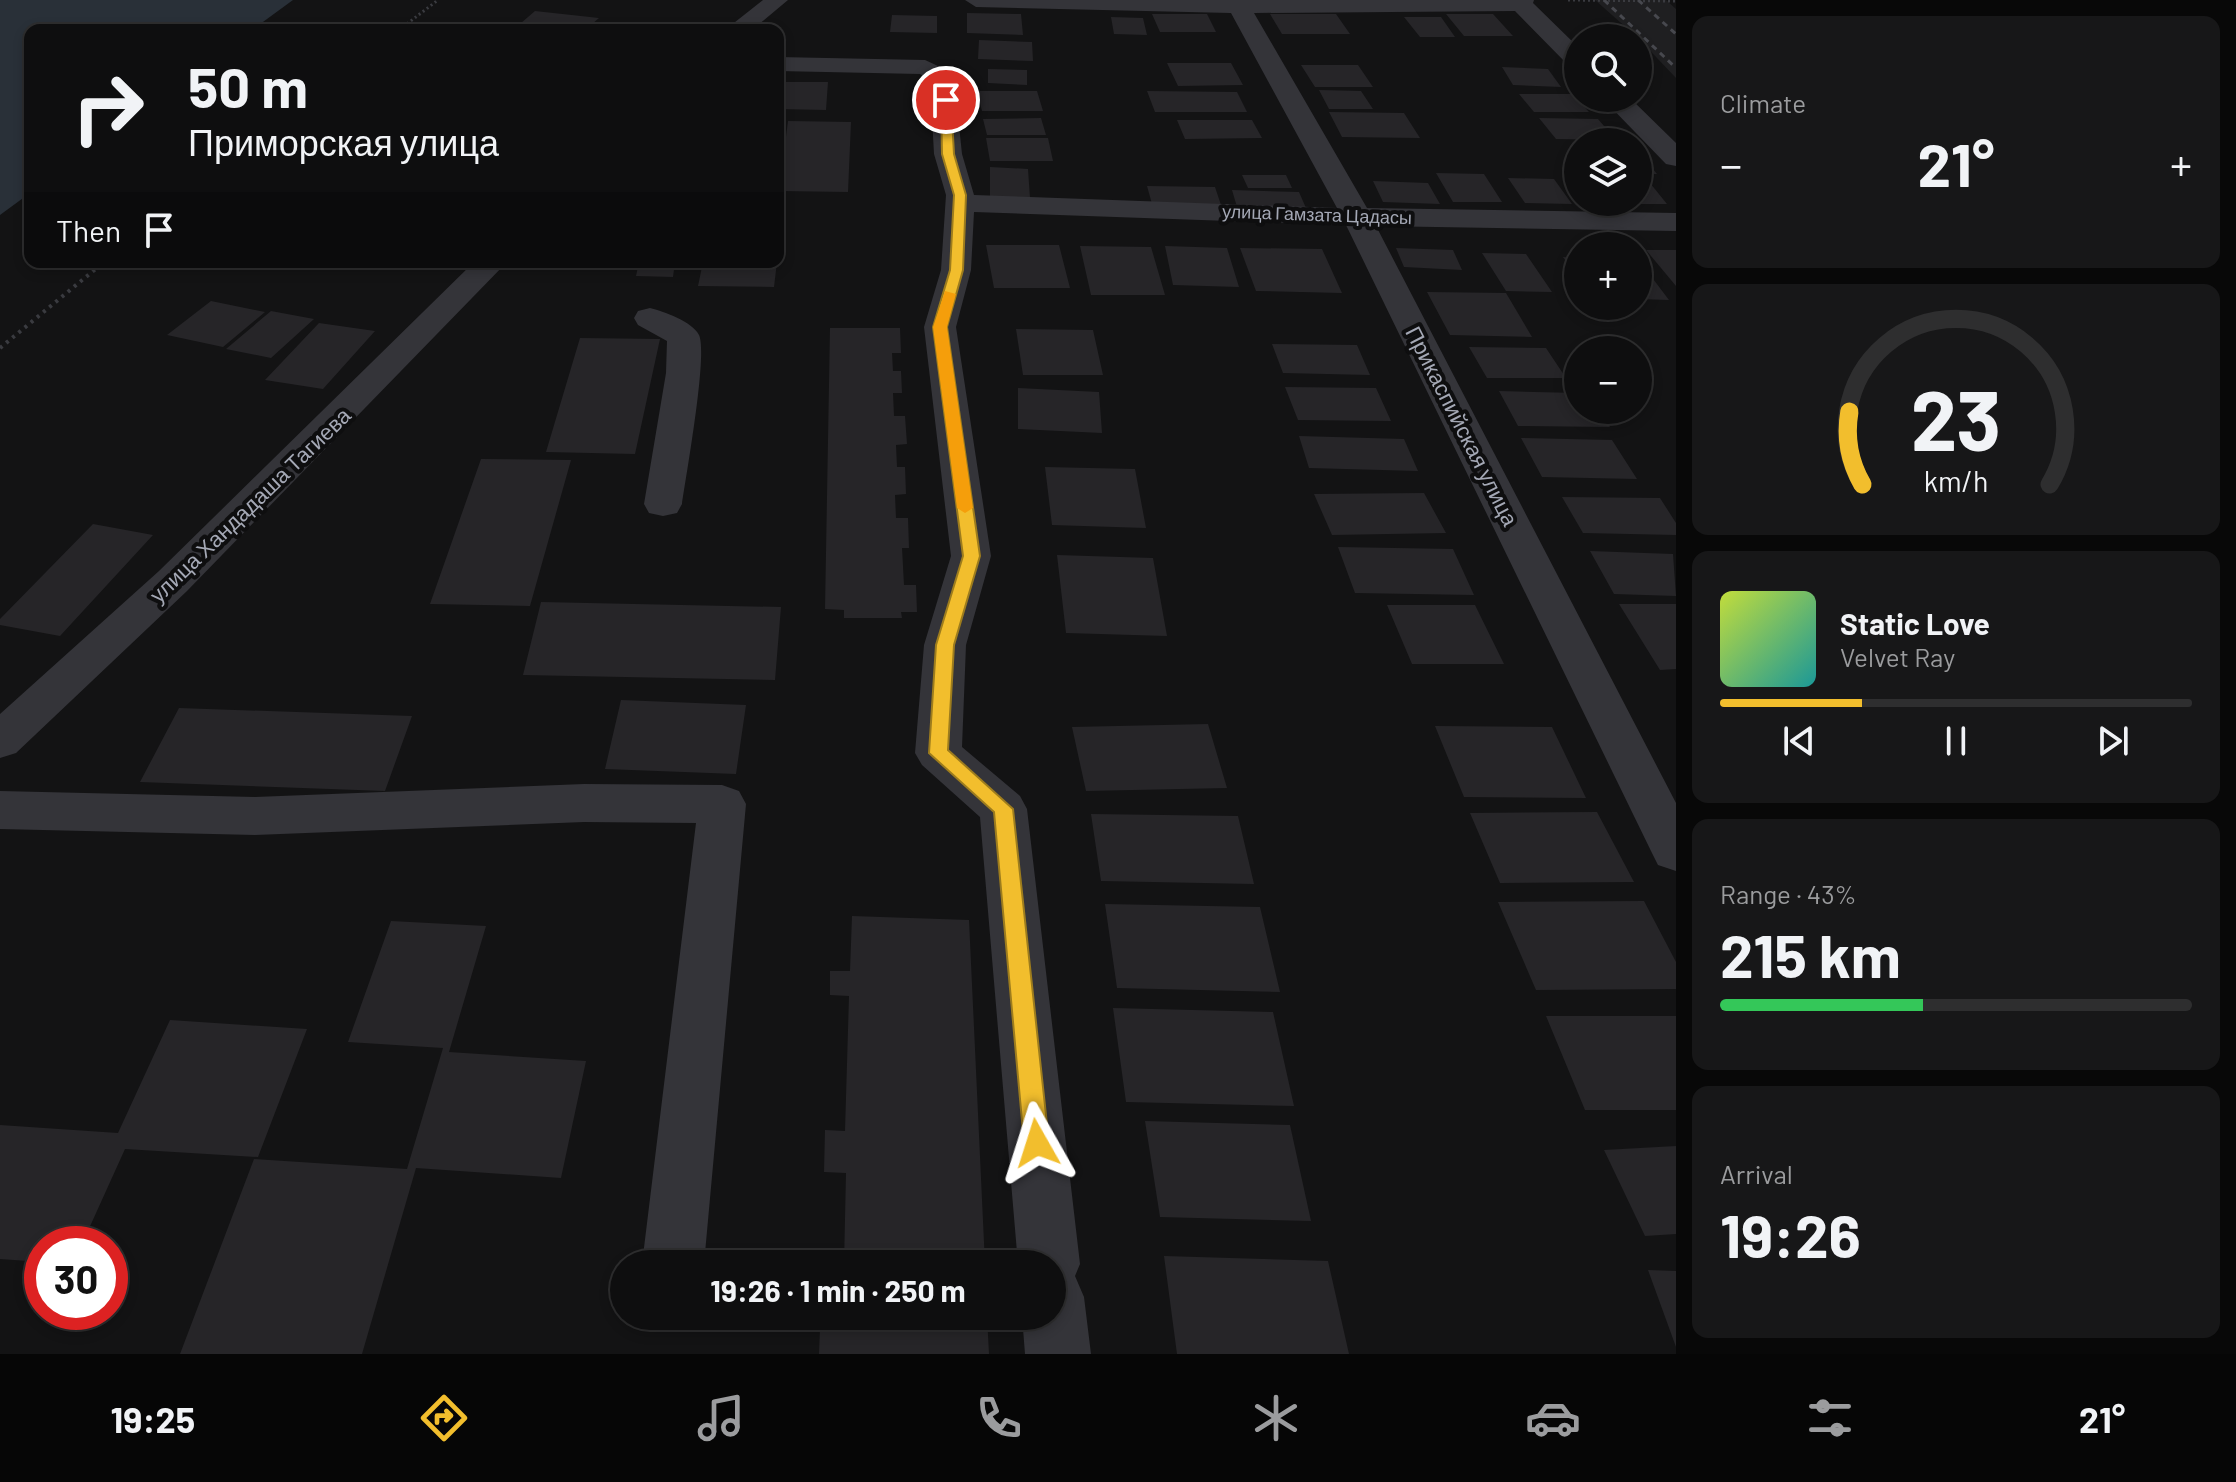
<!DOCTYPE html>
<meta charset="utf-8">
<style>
body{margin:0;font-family:Barlow,sans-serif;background:#171718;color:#f1f3f6;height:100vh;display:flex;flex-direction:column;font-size:30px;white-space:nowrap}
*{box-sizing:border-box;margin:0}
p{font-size:26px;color:#9b9c9e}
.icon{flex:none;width:44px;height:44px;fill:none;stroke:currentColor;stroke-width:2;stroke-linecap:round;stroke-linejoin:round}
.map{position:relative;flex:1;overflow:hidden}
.sheet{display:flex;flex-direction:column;gap:16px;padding:16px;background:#080808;width:560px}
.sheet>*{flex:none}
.hud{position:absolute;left:24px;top:24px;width:760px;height:244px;border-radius:16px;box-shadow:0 4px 12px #0003,0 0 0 2px #2e2e2f;background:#0e0e0f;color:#f1f3f6;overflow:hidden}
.fabs{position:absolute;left:1564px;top:24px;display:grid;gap:16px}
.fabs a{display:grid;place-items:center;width:88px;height:88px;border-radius:50%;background:#0e0e0f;box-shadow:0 4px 12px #0003,0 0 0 2px #2e2e2f;font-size:40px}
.speed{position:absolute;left:24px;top:1226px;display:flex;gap:16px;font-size:40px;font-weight:700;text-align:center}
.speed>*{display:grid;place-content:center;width:104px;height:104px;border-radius:50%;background:#0e0e0f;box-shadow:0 4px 12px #0003,0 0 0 2px #2e2e2f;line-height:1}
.speed .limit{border:12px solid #d22;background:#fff;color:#111}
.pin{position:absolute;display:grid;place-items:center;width:68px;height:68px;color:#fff;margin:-34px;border:4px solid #fff;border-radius:50%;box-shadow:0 2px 8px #0007}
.me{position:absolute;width:88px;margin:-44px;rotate:354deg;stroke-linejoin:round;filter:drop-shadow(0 0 6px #0008)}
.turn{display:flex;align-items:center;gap:28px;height:168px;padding:0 32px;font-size:36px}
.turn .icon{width:104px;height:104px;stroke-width:2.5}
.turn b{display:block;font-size:56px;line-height:68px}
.then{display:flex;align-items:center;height:76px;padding:0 32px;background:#0003;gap:16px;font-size:30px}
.big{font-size:60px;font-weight:700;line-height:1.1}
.sheet .widget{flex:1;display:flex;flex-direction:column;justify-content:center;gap:12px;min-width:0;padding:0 28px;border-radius:16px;background:#171718}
.sheet .dial{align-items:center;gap:0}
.dial svg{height:208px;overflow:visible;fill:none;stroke:#2e2e2f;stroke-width:7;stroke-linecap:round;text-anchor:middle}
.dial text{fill:#f1f3f6;stroke:none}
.song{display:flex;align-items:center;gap:24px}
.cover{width:96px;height:96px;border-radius:12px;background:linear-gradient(135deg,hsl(70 70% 55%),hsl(180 70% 35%))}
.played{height:8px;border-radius:4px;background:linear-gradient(90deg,#f2be2d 30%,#2e2e2f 30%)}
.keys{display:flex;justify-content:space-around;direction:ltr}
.heat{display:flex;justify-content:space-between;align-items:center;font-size:44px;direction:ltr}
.charge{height:12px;border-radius:6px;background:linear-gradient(90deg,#34c759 43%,#2e2e2f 0)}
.trip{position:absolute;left:610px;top:1250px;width:456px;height:80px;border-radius:40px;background:#0e0e0f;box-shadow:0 4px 12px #0003,0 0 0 2px #2e2e2f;font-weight:700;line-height:80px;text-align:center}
.dock{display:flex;height:128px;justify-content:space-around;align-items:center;background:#060606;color:#9b9c9e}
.dock .icon{width:56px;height:56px}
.dock .current{color:#f2be2d}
.dock b{font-size:36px;color:#f1f3f6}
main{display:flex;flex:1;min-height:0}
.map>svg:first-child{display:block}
.built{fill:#1f1f21}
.water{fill:#293038}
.building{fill:#262528}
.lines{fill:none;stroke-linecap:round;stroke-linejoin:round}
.path-far1{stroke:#3a3b40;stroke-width:3;stroke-dasharray:2 3;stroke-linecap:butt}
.path{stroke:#3a3b40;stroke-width:4;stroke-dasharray:3 5;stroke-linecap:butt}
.minor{fill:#343439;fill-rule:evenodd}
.rail{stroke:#47484e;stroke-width:3;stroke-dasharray:6 5;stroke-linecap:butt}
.route{fill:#f2be2d;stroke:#9d7c1d;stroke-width:2}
.slow{fill:#f59e0b}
.labels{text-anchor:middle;stroke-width:8;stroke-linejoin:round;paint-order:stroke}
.far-street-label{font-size:18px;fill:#a4a8b5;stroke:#0e0e0f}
.street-label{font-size:22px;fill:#a4a8b5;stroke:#0e0e0f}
</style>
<main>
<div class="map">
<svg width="1676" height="1354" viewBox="0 0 1676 1354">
<rect width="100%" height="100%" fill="#131314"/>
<path class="built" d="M1595 0H1666L1676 9V78L1638 38Z"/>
<path class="water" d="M0 0H293L252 30H30V193L0 215Z"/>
<path class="building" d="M535 11 599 18 585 30 514 29Z
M967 13 1021 14 1023 35 967 33Z
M1152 14H1207L1216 32H1160Z
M1270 14H1336L1350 34H1282Z
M1446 14H1493L1513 36H1464Z
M892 15 937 16V33L890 32Z
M1111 17 1143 18 1147 35 1114 34Z
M1404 17H1441L1455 37H1420Z
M979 40 1032 42 1033 61 978 59Z
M1167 63H1231L1243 85 1178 86Z
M1301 65H1358L1373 87H1315Z
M1502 67 1548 69 1561 87 1513 85Z
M988 69 1027 70V85L988 83Z
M778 82H828L826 110 778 109Z
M1319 90 1361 91 1373 109H1329Z
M977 91H1037L1043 111H982Z
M1147 91 1237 92 1247 112H1155Z
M1519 94H1573L1589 112H1534Z
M1329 112 1404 113 1420 138 1342 137Z
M1041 118 1046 135H987L983 119Z
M1539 118 1598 119 1616 140 1556 139Z
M1177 120H1252L1262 138 1185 139Z
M788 121 851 122 848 192 779 191Z
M986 138H1048L1053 161H990Z
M1638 154H1641L1657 174H1638Z
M990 167 1028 169 1030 198 990 197Z
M1436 173 1484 174 1502 202H1453Z
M1242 175H1286L1292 188H1248Z
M1508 178 1554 179 1572 204 1525 203Z
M1373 181 1428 183 1440 204 1383 202Z
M1638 183H1650L1667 204H1638Z
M1147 186 1215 187 1221 205 1152 204Z
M1232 190 1299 192 1306 208 1237 207Z
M986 245H1059L1070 288H994Z
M1080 246 1151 247 1165 295H1091Z
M1165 246 1227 248 1239 287 1173 285Z
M1240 248 1322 249 1342 293 1256 291Z
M1396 248 1453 250 1462 270 1404 267Z
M1646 250H1676V286Z
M1482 253 1526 254 1552 292 1506 291Z
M1563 257 1578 258V279Z
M1638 259 1669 300 1638 299Z
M639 262H675L673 277 636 276Z
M703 262H777L774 287 698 286Z
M1427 292 1506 293 1532 337 1450 335Z
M211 301 265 312 223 347 167 335Z
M271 311 314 319 271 358 226 349Z
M319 323 375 331 323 389 265 380Z
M830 328H900L901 353H892L893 371H901L902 393H893L894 416H905L907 444 896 445 897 467H905L906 494 895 495 896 518H908L909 548H902L904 585H916L917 612H901L902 618H844V610L825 609Z
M1016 329 1093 330 1103 375H1023Z
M580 338 660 339 635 454 546 452Z
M1272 344 1357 345 1370 375 1283 373Z
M1469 347 1546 348 1566 378H1487Z
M1285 387 1376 388 1391 421 1298 420Z
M1018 388 1099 392 1102 433 1018 429Z
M1499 391 1578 393V410H1599L1610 427 1518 426Z
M1299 436 1404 439 1418 471 1309 468Z
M1521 438 1612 440 1637 479 1542 477Z
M481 459 571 460 530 606 430 604Z
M1045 467 1135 469 1146 528 1052 525Z
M1424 493 1446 533 1332 535 1314 494Z
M1562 497 1660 498 1676 523V535L1583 533Z
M93 524 153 535 60 636 0 625V619Z
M1338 547 1453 549 1474 595 1355 593Z
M1590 551 1673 554 1676 596 1614 594Z
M1057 555 1153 558 1167 636 1066 633Z
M541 602 781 607 775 680 523 675Z
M1619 604H1676V669L1660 670Z
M1387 605H1475L1504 664H1412Z
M621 700 746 705 736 774 605 769Z
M179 708 412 716 385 791 140 782Z
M1208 724 1227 788 1086 791 1072 727Z
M1435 726 1552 727 1586 798 1464 797Z
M1597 812 1634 882 1500 883 1470 813Z
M1091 814 1238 816 1254 884 1101 881Z
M1644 901 1676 962V989L1536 990 1498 902Z
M1105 904 1260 907 1280 992 1117 988Z
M852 916 969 920 985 1264H844L846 1173 824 1172 825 1130 845 1131 849 996 830 995V971H850Z
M391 921 486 926 449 1052 586 1061 561 1178 416 1168 362 1354H180L254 1159 407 1169 443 1048 348 1042Z
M1113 1008 1273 1012 1294 1106 1126 1102Z
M1546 1016H1676V1110H1585Z
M170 1020 307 1029 258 1157 125 1149 82 1244H42V1262L0 1259V1125L118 1133Z
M1145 1121 1290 1125 1311 1221 1160 1217Z
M1676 1146V1234L1645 1236 1604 1150Z
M1164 1256 1328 1261 1349 1354H1177Z
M1648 1270 1676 1271V1347Z
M843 1316H987L989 1354H819L820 1329 842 1330Z"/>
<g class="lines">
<path class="path-far1" d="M1568 0 1676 1
M399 30 438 0"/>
<path class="path" d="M0 348 104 262"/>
<path class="minor" d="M763 0H788L752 30H725Z
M965 0H1534L1533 3 1578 47V68L1569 66 1515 11 1254 13 1367 208 1676 213V231L1376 226 1676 803V871L1658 865 1651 851 1346 225 974 212 971 270 956 327 991 556 966 645 962 747 1020 796 1027 809 1080 1264 1075 1276 1084 1297 1091 1354H1025L1022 1316H1052V1264H1018L980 817 922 765 915 753 924 645 951 556 924 327 941 270 946 195 934 154 930 80 920 74 778 71V57L925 60 951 72 954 77 962 154 974 195 1337 208 1231 13 976 7Z
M1602 98H1630L1676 143V166L1666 164Z
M474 262H507L187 591 16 753 0 758V714L159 571Z
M650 308C663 311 693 322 699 335 708 354 686 476 682 504L677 513 663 516 649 513 644 504 666 373 667 341 638 325 634 318 638 311Z
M584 784 722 785 739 791 746 804 704 1264H642L696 823 584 822 255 835 0 829V791L255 797Z"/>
<path class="rail" d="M1604 0 1676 68
M1638 0 1676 34"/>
</g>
<path class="route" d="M946 97 951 100 954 154 966 195 963 270 947 327 980 556 954 645 948 750 1013 809 1049 1143 1045 1151 1037 1154 1028 1151 1024 1143 994 812 929 753 936 645 963 556 933 327 950 270 954 195 942 154 941 100Z"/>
<path class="slow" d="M945 291 956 294 947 327 973 508 965 513 957 508 933 327Z"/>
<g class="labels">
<g class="far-street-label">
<text transform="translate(1317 215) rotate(2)" y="6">улица Гамзата Цадасы</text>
</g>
<g class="street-label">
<text transform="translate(1462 426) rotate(63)" y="8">Прикаспийская улица</text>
<text transform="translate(250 505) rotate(-44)" y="8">улица Хандадаша Тагиева</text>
</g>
</g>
</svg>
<div class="fabs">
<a><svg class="icon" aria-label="search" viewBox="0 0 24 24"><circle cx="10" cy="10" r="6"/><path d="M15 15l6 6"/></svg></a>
<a><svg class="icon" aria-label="layers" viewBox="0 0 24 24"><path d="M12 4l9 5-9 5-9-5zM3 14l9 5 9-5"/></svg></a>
<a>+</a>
<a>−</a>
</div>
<div class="speed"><div class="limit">30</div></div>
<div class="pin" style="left:946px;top:100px;background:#d93025"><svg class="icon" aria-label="arrive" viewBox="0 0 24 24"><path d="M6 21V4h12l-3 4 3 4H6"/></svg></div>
<svg class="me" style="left:1037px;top:1143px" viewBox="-20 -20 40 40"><path d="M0-17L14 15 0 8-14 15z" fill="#f2be2d" stroke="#fff" stroke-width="4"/></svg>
<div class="trip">19:26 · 1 min · 250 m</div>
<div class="hud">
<div class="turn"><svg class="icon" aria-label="right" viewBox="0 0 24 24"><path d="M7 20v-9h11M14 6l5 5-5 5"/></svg><div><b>50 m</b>Приморская улица</div></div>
<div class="then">Then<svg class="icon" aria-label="arrive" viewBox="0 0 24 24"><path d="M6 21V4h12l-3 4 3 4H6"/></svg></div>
</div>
</div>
<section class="sheet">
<div class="widget"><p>Climate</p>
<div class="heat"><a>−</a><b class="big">21°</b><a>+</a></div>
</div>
<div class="widget dial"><svg viewBox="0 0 100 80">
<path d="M14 69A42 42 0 1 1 86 69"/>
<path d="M14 69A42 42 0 0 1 9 41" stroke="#f2be2d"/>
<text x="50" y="56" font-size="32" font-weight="700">23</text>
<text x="50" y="72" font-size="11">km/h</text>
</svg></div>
<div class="widget">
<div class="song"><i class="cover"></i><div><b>Static Love</b><p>Velvet Ray</p></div></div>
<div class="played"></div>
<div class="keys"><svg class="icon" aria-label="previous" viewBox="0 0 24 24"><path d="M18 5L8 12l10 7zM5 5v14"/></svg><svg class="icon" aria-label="pause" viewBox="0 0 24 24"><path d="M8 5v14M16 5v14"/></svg><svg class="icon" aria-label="next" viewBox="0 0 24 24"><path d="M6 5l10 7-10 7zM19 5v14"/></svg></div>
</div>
<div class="widget"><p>Range · 43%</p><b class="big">215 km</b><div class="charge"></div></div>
<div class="widget"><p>Arrival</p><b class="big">19:26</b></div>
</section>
</main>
<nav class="dock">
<b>19:25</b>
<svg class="icon current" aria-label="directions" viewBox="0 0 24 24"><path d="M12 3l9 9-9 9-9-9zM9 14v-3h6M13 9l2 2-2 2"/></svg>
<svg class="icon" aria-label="music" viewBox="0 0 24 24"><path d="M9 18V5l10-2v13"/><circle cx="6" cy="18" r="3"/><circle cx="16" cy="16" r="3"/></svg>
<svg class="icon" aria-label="phone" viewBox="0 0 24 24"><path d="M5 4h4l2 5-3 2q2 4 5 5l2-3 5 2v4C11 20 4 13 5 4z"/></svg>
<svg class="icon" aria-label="climate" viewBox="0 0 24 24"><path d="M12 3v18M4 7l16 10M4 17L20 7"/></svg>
<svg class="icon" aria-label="car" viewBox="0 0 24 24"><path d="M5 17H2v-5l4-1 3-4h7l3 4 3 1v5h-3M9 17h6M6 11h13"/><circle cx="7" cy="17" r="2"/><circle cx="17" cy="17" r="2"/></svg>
<svg class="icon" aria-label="filters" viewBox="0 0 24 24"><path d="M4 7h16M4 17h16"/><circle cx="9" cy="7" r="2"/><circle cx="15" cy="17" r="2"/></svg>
<b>21°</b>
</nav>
